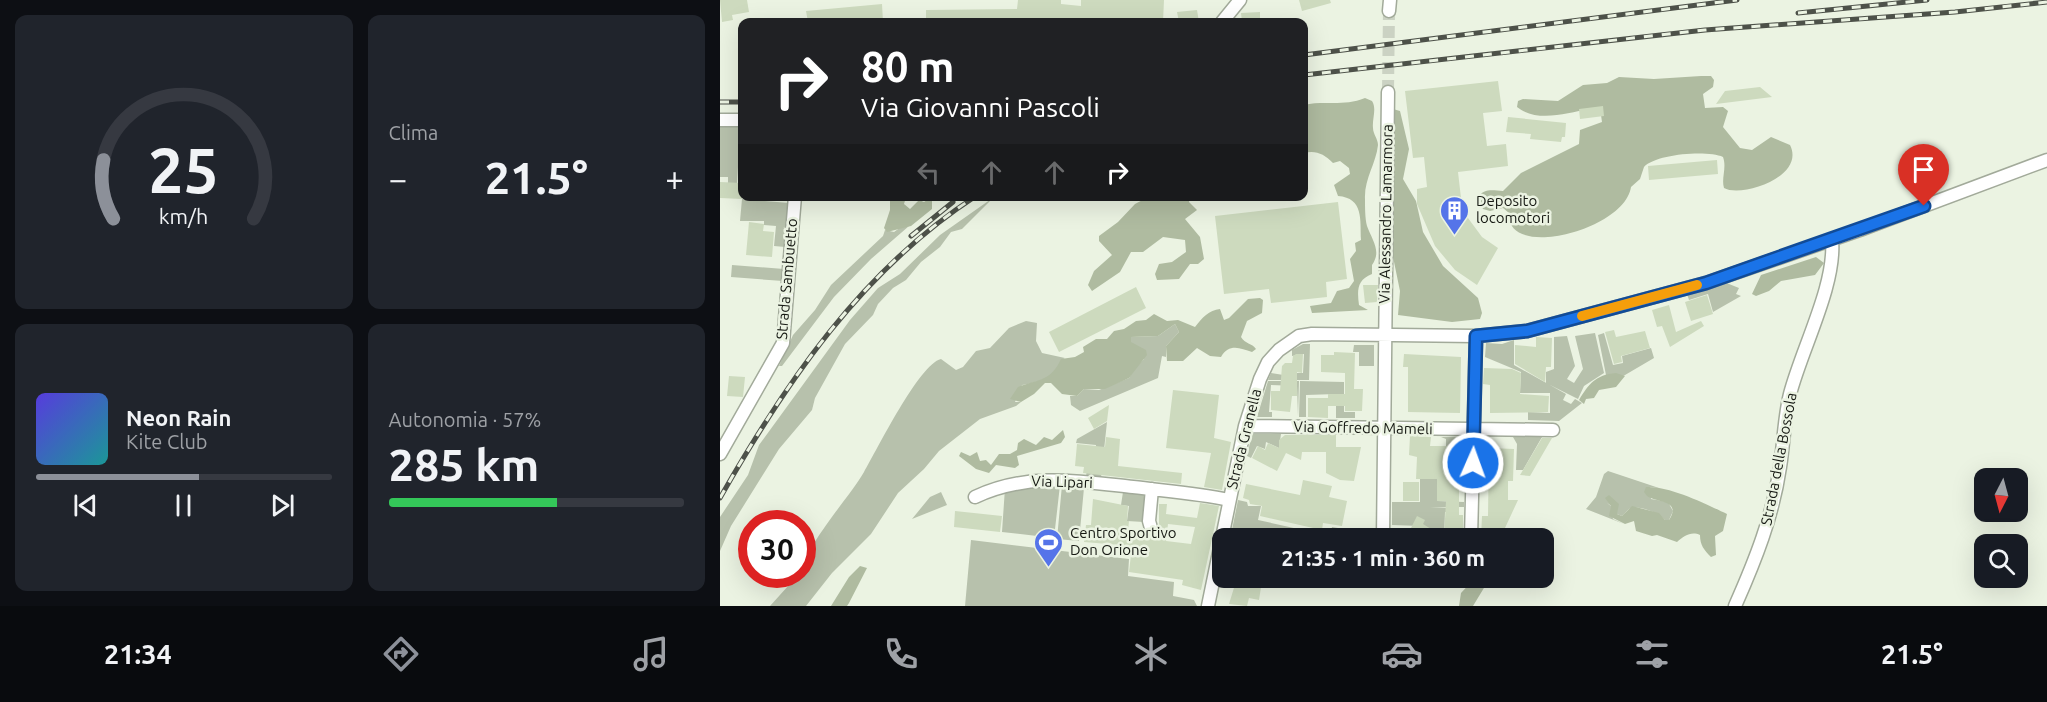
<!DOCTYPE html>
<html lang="it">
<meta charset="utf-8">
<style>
body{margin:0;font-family:Ubuntu,sans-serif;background:#20242c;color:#f1f3f6;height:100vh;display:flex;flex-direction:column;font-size:22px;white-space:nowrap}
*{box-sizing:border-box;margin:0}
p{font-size:20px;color:#9ea1a6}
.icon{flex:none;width:33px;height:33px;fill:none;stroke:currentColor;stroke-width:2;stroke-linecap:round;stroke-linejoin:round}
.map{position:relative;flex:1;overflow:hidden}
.panel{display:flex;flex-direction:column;gap:15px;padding:15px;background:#0d0f14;width:720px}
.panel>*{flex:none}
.hud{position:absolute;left:18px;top:18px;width:570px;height:183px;border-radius:12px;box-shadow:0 6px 24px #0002;background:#202124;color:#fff;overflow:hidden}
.needle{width:39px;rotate:186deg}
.tools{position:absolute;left:1254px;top:468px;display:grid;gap:12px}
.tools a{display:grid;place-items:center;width:54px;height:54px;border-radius:12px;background:#171b24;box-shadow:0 6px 24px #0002;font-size:30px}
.speed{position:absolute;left:18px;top:510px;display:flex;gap:12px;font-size:30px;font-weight:700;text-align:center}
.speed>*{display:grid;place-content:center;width:78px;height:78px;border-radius:50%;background:#171b24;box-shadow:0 6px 24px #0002;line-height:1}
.speed .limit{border:9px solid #d22;background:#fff;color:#111}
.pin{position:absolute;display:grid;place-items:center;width:51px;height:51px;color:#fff;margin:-62px -26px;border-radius:50% 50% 50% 0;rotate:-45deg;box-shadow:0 0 6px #0007}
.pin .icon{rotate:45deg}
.me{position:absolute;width:66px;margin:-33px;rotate:2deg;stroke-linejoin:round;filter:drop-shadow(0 0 4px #0008)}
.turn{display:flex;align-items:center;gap:21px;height:126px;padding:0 24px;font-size:27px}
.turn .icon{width:78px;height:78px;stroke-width:2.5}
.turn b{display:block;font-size:42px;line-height:51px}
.lanes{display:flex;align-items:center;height:57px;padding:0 24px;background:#0003;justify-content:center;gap:30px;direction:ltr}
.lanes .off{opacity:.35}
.big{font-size:45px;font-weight:600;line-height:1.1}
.panel .widget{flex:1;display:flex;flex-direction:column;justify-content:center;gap:9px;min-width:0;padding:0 21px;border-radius:12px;background:#20242c}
.panel .dial{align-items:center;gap:0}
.dial svg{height:156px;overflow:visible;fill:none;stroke:#363941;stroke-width:7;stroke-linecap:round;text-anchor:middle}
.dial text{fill:#f1f3f6;stroke:none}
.song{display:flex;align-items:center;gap:18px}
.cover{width:72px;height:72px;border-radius:9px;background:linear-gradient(135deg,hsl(250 70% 55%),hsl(180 70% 35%))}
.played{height:6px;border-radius:3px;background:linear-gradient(90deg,#8c9099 55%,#363941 55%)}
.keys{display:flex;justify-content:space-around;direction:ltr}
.heat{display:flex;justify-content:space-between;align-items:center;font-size:33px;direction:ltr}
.charge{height:9px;border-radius:4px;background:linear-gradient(90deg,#34c759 57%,#363941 0)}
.panel .tiles{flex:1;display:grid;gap:15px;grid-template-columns:repeat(2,1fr)}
.trip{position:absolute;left:492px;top:528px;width:342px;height:60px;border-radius:12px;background:#171b24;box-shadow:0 6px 24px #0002;font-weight:600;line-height:60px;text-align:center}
.dock{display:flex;height:96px;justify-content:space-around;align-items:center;background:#090b0e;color:#9ea1a6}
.dock .icon{width:42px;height:42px}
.dock .on{color:#8c9099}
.dock b{font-size:27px;color:#f1f3f6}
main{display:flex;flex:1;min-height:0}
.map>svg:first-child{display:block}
.green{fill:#b7c1ac}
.forest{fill:#afbba0}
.building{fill:#cddabe;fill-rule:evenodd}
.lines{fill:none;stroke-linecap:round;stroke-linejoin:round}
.street-tunnel{stroke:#cbd2c3;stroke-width:12;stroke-dasharray:12 6;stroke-linecap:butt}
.street-casing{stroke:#a2aa9a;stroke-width:15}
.street{stroke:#fff;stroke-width:12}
.rail-casing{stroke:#4d5149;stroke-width:5}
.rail{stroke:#ebf3e2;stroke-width:3;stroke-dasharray:9;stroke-linecap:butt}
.route-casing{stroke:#114b97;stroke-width:15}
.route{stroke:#1a73e8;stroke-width:10}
.slow{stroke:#f59e0b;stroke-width:10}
.labels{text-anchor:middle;stroke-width:5;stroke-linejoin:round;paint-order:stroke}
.poi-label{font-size:15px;fill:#161913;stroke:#ebf3e2;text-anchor:start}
.street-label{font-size:15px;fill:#161913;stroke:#ebf3e2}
</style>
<main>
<section class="panel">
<div class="tiles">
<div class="widget dial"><svg viewBox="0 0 100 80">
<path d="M14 69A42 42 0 1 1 86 69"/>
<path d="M14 69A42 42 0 0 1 9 39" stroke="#8c9099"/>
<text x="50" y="56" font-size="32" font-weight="700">25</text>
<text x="50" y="72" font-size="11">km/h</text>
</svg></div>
<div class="widget"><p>Clima</p>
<div class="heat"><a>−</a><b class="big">21.5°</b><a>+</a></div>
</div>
<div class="widget">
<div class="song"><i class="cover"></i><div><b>Neon Rain</b><p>Kite Club</p></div></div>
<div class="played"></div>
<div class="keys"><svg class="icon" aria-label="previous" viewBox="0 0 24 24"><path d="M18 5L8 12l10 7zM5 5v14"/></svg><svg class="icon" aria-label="pause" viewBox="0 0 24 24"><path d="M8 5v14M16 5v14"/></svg><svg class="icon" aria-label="next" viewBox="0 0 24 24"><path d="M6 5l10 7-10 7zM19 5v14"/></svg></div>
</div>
<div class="widget"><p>Autonomia · 57%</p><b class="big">285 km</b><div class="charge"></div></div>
</div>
</section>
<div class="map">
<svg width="1327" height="606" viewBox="0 0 1327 606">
<rect width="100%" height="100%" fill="#ebf3e2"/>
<path class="green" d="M0 125 22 126 21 164 18 167 17 183H8V177H0Z
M274 197 242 229 231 232 220 247 201 262 186 280 173 288 158 304 153 315 125 344 95 398 92 410 59 449 11 526 0 551V517L28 475 39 445 130 320 158 288 180 274 220 235Z
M22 199 69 203 67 227H63L67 228 65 247 54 246 56 226 44 225V221H20Z
M189 226 151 259 114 297 62 366H59L73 335 95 310 111 285 163 236 165 230 174 232 181 227Z
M12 265 64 269 63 281 11 277Z
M1004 282 1019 288 1016 294 1021 296 993 312 988 294 969 300 967 294Z
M306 321 317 323 316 341 322 353 345 358C338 361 340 368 334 373 327 379 311 384 302 385L295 402H301L296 406 260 419 219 451 204 469 178 493 151 534 112 573 86 606H50L78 575 82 574C83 547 130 497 144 472 157 450 199 364 221 359L236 370 243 367 256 351 270 348 289 328Z
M455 324 459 332 446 346V357L442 356 438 378 360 411 351 405 350 396H357L364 389 379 390 409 378 414 369 424 359 410 342 411 337 438 336Z
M875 333 884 373 864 386 858 399 826 383V372L834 369V337L847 336 855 366 847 379 854 383 863 369 855 336Z
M884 333 893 365 903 363 902 356 931 348 934 358 888 385 878 335Z
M794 340V365L846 394 843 400 851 404 855 399 862 403 839 421 808 420V412L830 413V393H800L801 372 765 357 766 343 782 344Z
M583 344H590L589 380H548L551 373 576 377 577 373H583L584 354 572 356V350Z
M634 345H654V366H639V352H633Z
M548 381H579L578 417 577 386 551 385 549 412H552V417H537Z
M580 381 624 382V412H635V418H616V394L586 395V417H579Z
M387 422 381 478 366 477 367 469H374L376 445 356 443 357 439Z
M532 434H561L559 448 546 442 545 449 537 446 531 458 527 456Z
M721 437H745V484L740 489V480L718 479 736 466 737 446H726V439Z
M793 437H822L803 470H796L797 444Z
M888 471 939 488 930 487 931 499 948 502 953 511 949 520H945C939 513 918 504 909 509 906 511 905 514 902 516L897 514V509L887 503 891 506 893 519 904 524 866 509 876 497 884 474Z
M700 474H709V479H717V501L744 502V507H710L734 508V512H725L724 536 713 530V538H709V531L701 526 672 525V502H700Z
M340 485 334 538 282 532 285 488Z
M342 485 364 488 359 541 337 539Z
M221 492 227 505 192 519 210 497Z
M403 492 427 494 424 522 407 521 409 506 401 505Z
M518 500 527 502 528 506H541L538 520 610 536 612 527 624 529 621 538H528L511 535Z
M251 540 409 559 408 576 454 582 453 596 474 600 477 606H245Z"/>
<path class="forest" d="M981 76H991L994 80 993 87 983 94 985 108 1003 107 1008 111 1003 127 1020 148 1032 150 1051 137 1070 145C1086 177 1021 198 1004 188 1001 178 1007 168 1003 157 987 150 936 154 924 167L920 179 911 187C905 230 785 261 789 213L783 208 770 211 763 209 757 198C764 188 772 190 783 191L801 173 859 144 860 130 882 122 881 115 869 109C847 113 817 123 797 107L798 101 803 99 838 101 863 85 887 83 899 77 934 79Z
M645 98 652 101C657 109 652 118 653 128 653 134 658 139 658 145 656 164 644 179 645 199 645 206 645 219 647 226 652 240 662 251 652 265V274C637 280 637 290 639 305L648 310 592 313 590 306 611 303 617 291 629 288 634 281 630 259 636 251 635 243 641 240C640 220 644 198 618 196L614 185 630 174 629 168 620 161 613 163C604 154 596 150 584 153V105C604 100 623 107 645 98Z
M673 109 680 111 689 149 683 179 696 201 703 232 723 266 758 298 762 313 760 319 732 322 678 315 680 291 672 252Z
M430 196 470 197 469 202 477 210 465 219 480 237 484 259 478 264H470L459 279 437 280 435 274 439 264 452 262 466 252 465 240 443 237 423 252H411L400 272 372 291 368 285 374 271 392 255 379 241V236L398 222 415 204Z
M170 197H186L184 204 190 209 199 200 204 202 212 197V209L191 226 167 232 164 228 170 210Z
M1096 257 1104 263 1095 275 1061 281 1049 291 1036 296 1032 294 1041 275Z
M540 298 543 300 542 313 527 321 521 337C525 344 532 343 536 349L532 352C520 348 509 343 501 357L490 356 477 348 463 361H447L446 346 459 332 455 324 438 336 411 337V342L426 350 427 355 409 378 385 389H364L357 396 342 394 331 383H325L314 394 301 402 290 399 298 387C319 379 331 381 341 359L355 357 364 352 363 347 376 339H387L394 331 404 329 416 321 426 320 434 314 447 321 458 320 475 327C482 318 489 310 500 309L504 320 509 318 528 299Z
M896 373 905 376 896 387 879 390 874 398 866 399 864 404 859 400C869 384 875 375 896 373Z
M343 430 345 437 341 443 297 456 299 465 295 468 276 465 269 473 256 469 239 456 241 452 250 456 257 452 260 461 266 460 271 465 279 454H290L297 450 298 443 304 439 316 445 324 437 332 440Z
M926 487C950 486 986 504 1007 514L1003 531 995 536 996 555 991 557C984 550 980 545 980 535 971 531 964 536 957 542L937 535 932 536 916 531 914 521 905 524 889 516 891 506 885 498 889 495 899 504 897 514 902 516 912 506 939 513 945 520H949C962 500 937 503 927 496L924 492Z
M140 566 147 568 129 603 127 606H111L129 577Z
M755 578H770L753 606H739L741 593Z"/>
<path class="building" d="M0 0H27L29 12 12 15 13 20 2 22Z
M298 0H341V4L361 6V0H444L443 22H206V10L297 9Z
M579 0H610L611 3 582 11Z
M162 4 163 22H88L86 11Z
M477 10 479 22H459L457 12Z
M540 12V22H522L521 13Z
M778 81 782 111 763 113 767 146 786 144 788 166 738 172 741 198 748 218 762 237 778 248 757 285 735 270 715 246 697 204V189L707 187 704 157 693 158 685 91Z
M1040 87 1052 97 996 104 1005 91Z
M883 106 884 116 860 119 859 109Z
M788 117 846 123 845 137H842L841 142 810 139 811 134 786 132Z
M997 160 998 174 929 180 928 166Z
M0 182 22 183V199L0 198Z
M618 202 627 279 606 282 607 297 551 303 549 289 504 294 495 216Z
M29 222 44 224 43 231 54 232 52 257 26 255Z
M643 285H658L657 302 645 303Z
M416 287 426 308 339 352 329 332Z
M987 295 993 314 971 321 965 302Z
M949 305 956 332 981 321 984 326 950 347 942 326 937 327 932 310Z
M894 330 896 337 925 331 930 348 901 356 902 362 894 364 885 332Z
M816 337 832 338 831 367H826L825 382 795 364V345L816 347Z
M614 352 635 353 634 389H643L642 411H625V406H608V418L588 417V398H608V394H625V373L601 372V355H614Z
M576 354H583L582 373 577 372V396H572L570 412 551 410V391H560L562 366 565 363H572L573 356Z
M684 354 741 357 740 413 688 412V367H683Z
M764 368 792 369 801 373 800 394 829 396 828 412 770 413V385L763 384Z
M9 376 25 377 23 397 7 396Z
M453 390 499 395 494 438 511 442 502 490 484 487 491 453 446 448Z
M389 405 387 421 374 429 368 418Z
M565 435H616V447H641L634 481 620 480 606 473V452H582L581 460 566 453 557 471 532 458 538 446 545 450 548 443 559 448V440Z
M690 436 711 437 710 446H736V481H739V515H743V538H686L697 516 705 520 703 524 724 537 726 501H717V479H696L697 457 689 455Z
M386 437 400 439 398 466 462 473 461 484 363 473 364 467 355 466 357 444 385 447Z
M822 438H832L810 476 800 475Z
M769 448 794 449 793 481H788V500H798L785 528H772L771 538H761L762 516H768Z
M583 480 612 486 609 497 627 501 622 526 603 523 602 530 540 516 542 506 530 504 529 500 523 498 526 484 580 495Z
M683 482H699V501H683Z
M373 499 408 506 407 521H409L408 531H412L411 535 434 537 439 529V504H447L446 514 477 518 480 503 499 506 481 590 462 585 463 580 409 572 412 546 364 542 366 525H371ZM448 524 475 527 471 544 446 541Z
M235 511 282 516 280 532 234 527Z
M517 578 542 581 539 600 529 598 527 606 509 604Z"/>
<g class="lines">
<path class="street-tunnel" d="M668 92 669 11"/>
<defs>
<path id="street" d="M669 11 670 0
M502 22 520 0
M0 120H22
M525 426 833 430
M0 454 63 343 75 196
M255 497C308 472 358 481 413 487 445 491 477 493 509 500
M431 528 429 521 432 489
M663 538 668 92
M751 538 756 336
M488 606 525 426 540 379 548 362 559 350 579 336 592 334 756 336 807 331 986 283 1140 230 1327 160
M1015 606C1035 561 1053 516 1060 467 1064 442 1064 418 1070 394 1082 348 1116 285 1112 240"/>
</defs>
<use href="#street" class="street-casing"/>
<use href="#street" class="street"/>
<defs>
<path id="rail" d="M1078 13 1207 0
M584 55 1017 0
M584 75 985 30 1235 12 1327 2
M0 102H22
M191 236 233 202
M0 498C66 382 142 270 256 196"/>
</defs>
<use href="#rail" class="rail-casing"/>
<use href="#rail" class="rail"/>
</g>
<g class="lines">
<defs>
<path id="route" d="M753 463 756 336 807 331 986 283 1204 206"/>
</defs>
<use href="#route" class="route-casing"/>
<use href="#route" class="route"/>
<path class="slow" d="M862 316 977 285"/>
</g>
<defs>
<symbol id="building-pin" viewBox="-11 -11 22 30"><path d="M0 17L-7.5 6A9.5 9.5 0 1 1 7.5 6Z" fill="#5574e9" stroke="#ebf3e2"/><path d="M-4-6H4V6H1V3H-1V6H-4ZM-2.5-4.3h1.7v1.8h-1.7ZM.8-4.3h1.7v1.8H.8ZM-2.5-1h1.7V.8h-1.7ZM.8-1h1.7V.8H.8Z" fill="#fff"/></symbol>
<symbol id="stadium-pin" viewBox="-11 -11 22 30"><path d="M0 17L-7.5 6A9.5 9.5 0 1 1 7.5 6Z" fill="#5574e9" stroke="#ebf3e2"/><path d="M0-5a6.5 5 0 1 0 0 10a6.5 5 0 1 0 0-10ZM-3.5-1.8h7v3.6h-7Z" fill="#fff"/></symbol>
</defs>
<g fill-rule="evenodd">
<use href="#building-pin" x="718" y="194" width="33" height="45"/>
<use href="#stadium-pin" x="312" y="526" width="33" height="45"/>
</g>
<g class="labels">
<g class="poi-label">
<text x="756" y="206">Deposito<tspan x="756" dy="17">locomotori</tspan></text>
<text x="350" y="538">Centro Sportivo<tspan x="350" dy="17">Don Orione</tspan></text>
</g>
<g class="street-label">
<text transform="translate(666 214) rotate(-89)" y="5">Via Alessandro Lamarmora</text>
<text transform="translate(67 279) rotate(-85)" y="5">Strada Sambuetto</text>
<text transform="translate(643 428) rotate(1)" y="5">Via Goffredo Mameli</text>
<text transform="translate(524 439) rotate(-76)" y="5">Strada Granella</text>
<text transform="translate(1059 459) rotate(-79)" y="5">Strada della Bossola</text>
<text transform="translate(342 482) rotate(2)" y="5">Via Lipari</text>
</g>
</g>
</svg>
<div class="tools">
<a><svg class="needle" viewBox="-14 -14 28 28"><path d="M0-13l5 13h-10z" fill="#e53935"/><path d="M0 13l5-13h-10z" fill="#9ea1a6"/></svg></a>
<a><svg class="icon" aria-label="search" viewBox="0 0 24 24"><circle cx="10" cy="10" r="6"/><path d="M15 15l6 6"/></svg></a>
</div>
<div class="speed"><div class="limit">30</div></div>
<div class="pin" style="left:1204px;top:206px;background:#d93025"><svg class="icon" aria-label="arrive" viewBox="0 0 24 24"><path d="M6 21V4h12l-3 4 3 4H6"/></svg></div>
<svg class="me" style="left:753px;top:463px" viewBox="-20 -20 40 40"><circle r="17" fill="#1a73e8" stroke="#fff" stroke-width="3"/><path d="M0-11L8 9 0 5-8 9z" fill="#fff"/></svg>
<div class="trip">21:35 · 1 min · 360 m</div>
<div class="hud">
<div class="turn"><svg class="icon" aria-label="right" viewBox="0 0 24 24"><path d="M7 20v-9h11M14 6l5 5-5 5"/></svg><div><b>80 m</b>Via Giovanni Pascoli</div></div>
<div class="lanes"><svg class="icon off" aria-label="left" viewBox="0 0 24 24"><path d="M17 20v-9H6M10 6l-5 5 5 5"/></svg><svg class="icon off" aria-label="ahead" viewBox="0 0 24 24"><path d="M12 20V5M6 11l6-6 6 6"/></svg><svg class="icon off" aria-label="ahead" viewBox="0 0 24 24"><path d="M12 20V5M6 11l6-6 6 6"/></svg><svg class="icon" aria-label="right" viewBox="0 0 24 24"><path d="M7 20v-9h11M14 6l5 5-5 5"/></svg></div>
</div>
</div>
</main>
<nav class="dock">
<b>21:34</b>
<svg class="icon on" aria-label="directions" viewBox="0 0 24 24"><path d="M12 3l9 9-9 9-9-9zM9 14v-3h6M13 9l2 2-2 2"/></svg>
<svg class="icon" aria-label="music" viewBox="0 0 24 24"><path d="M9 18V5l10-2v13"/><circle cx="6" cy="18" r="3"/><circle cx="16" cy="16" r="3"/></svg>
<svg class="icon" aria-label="phone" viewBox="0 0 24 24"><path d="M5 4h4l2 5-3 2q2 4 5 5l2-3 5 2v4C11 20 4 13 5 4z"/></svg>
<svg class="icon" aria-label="climate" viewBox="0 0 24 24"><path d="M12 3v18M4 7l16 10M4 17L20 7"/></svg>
<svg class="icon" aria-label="car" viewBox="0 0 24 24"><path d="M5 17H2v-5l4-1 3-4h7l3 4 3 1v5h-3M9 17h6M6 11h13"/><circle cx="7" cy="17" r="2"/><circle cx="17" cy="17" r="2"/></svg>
<svg class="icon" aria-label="filters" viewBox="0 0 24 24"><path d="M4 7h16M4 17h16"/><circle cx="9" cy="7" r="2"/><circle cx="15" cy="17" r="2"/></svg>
<b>21.5°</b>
</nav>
